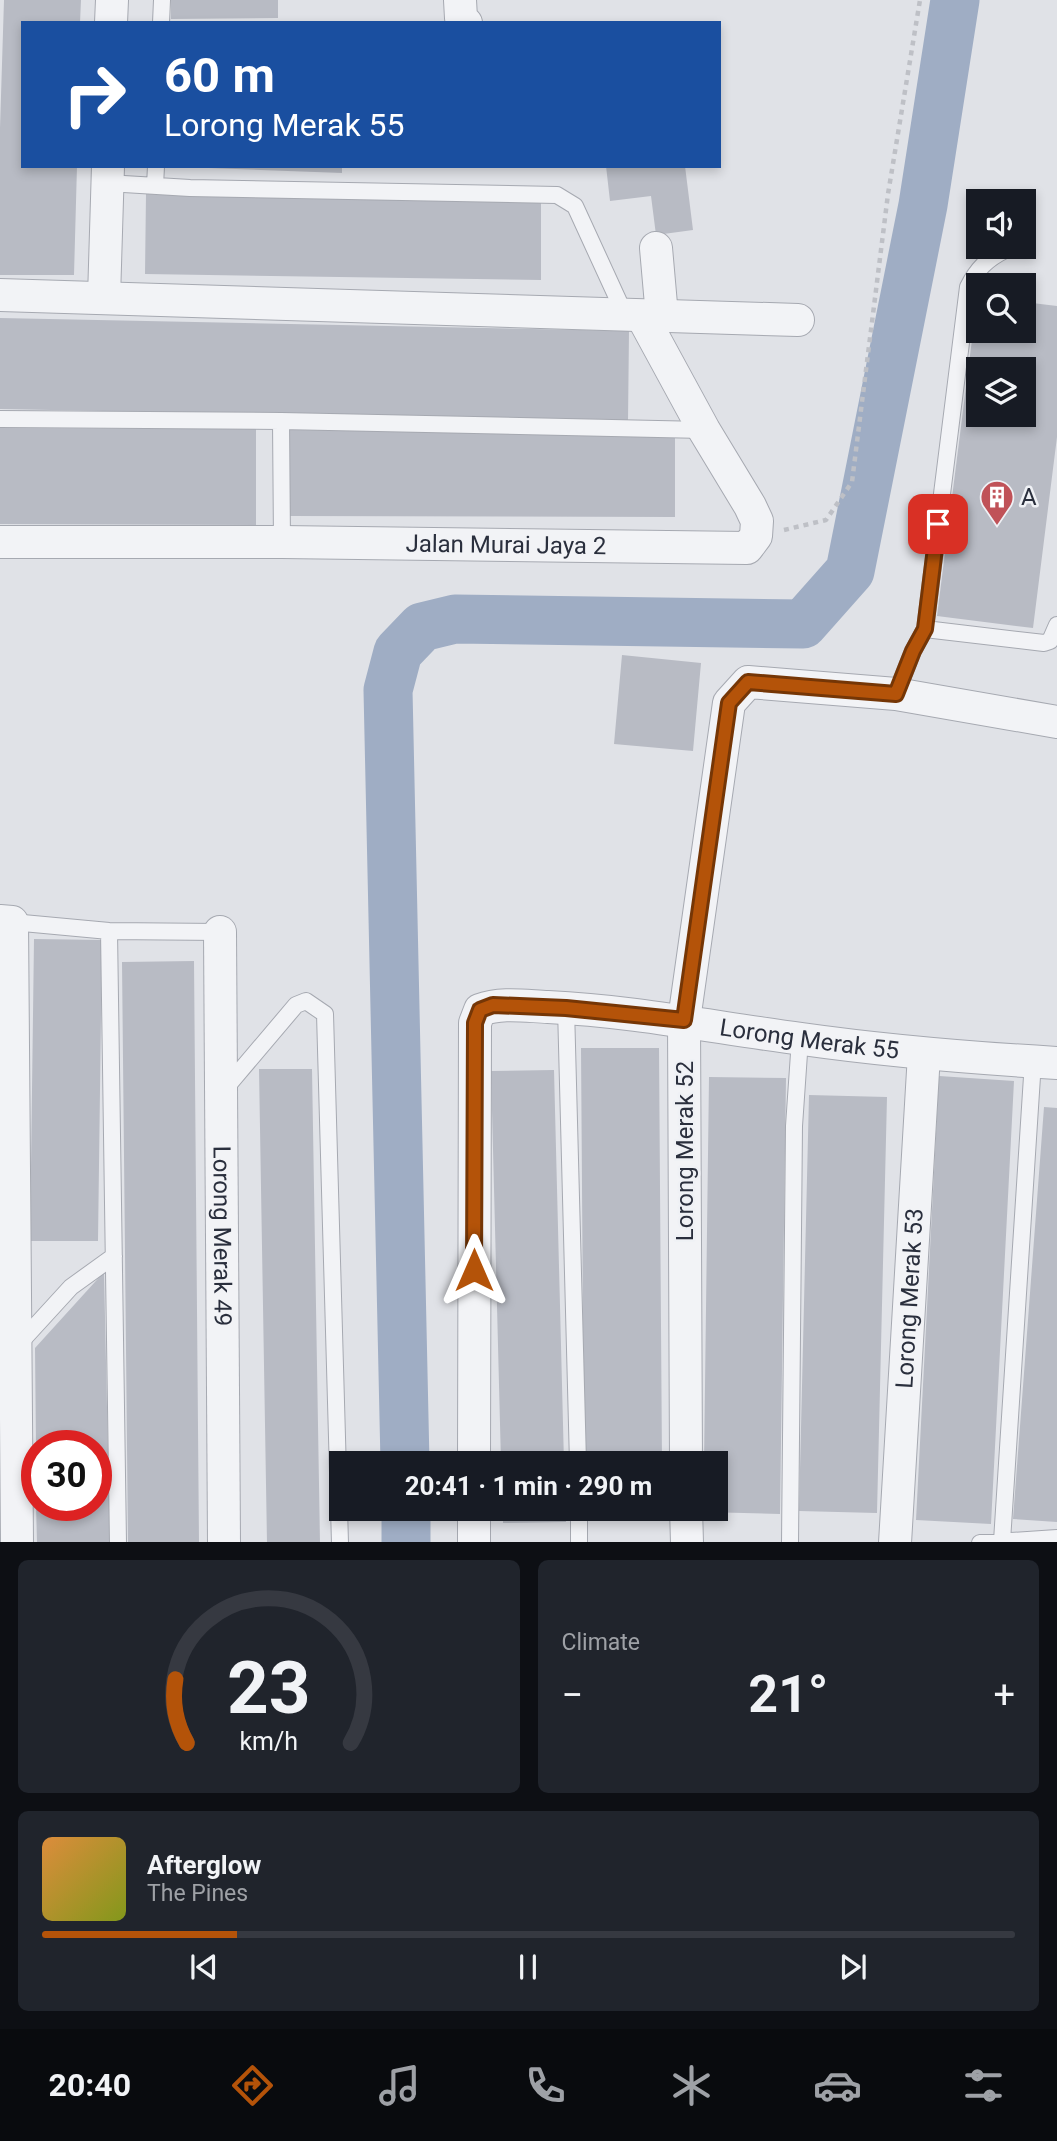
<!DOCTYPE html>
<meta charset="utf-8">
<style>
body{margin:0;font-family:Roboto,sans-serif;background:#20242c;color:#f1f3f6;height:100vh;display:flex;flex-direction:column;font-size:26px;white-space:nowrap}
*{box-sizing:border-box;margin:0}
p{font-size:23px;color:#9ea1a6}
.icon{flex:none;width:38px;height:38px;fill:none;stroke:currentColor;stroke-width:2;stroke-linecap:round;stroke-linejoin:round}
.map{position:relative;height:1542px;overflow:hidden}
.side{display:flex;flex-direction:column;gap:18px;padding:18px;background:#0d0f14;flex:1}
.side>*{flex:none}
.banner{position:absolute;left:21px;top:21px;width:700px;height:147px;border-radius:0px;box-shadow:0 4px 10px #0003;background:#1a4fa0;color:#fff;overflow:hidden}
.tools{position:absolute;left:966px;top:189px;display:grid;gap:14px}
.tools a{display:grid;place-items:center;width:70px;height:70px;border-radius:0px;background:#171b24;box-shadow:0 4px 10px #0003;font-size:35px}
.speed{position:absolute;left:21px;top:1430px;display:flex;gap:14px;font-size:35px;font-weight:700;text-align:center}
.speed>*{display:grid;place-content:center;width:91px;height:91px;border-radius:50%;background:#171b24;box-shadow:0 4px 10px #0003;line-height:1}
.speed .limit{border:10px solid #d22;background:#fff;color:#111}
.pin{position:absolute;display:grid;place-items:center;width:60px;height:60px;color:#fff;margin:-30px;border-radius:14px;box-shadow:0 4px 10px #0006}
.me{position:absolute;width:77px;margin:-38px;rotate:0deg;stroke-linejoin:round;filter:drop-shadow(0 0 5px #0008)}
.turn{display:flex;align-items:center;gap:24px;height:147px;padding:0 28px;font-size:32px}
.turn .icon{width:91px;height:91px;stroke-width:2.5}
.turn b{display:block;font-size:49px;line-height:60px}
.big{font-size:52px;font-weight:700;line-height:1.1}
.side .tile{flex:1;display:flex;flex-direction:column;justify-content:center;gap:10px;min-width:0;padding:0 24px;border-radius:10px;background:#20242c}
.side .dial{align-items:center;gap:0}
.dial svg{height:182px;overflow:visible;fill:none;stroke:#363941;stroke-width:7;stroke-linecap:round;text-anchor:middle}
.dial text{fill:#f1f3f6;stroke:none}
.song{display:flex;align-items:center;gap:21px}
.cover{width:84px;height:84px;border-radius:10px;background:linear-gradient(135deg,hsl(30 70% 55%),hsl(70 70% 35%))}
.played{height:7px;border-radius:4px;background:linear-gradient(90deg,#b45309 20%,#363941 20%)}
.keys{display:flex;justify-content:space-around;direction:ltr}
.heat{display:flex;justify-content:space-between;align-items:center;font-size:38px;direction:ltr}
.side .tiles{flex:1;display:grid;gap:18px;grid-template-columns:1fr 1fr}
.tile:last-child{grid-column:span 2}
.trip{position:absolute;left:329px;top:1451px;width:399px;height:70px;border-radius:0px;background:#171b24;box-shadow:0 4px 10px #0003;font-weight:700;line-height:70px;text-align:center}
.tab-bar{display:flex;height:112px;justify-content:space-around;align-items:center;background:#090b0e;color:#9ea1a6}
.tab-bar .icon{width:49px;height:49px}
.tab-bar .on{color:#b45309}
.tab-bar b{font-size:32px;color:#f1f3f6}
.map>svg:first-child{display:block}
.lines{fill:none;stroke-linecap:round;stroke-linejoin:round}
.river{stroke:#9fadc4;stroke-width:49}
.building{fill:#b8bbc4;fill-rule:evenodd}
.service-casing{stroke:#a6a9b1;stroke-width:18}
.minor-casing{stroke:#a6a9b1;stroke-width:34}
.path{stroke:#bec0c6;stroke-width:4.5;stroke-dasharray:5 5;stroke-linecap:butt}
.service{stroke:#f2f3f6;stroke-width:16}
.minor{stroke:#f2f3f6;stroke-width:32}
.route-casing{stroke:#753606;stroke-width:18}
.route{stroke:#b45309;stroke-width:12}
.labels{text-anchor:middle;stroke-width:5;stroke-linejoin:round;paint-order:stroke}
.poi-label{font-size:24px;fill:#2a2f3d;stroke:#eff1f5;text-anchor:start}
.street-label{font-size:24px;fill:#2a2f3d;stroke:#eff1f5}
</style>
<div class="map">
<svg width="1057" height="1543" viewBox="0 0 1057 1543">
<rect width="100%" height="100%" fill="#e0e2e7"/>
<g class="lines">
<path class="river" d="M405 1463 388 690 398 652 422 627 455 619 803 624 850 571 923 205 955 0
M406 1508V1543"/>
</g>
<path class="building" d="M4 0H81L80 23H23V166H77L74 275H0V128Z
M171 0H278V18L171 19Z
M209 166H342V173L209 168Z
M606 166H685L693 230 656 235 651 196 610 201Z
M146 194 541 201V280L145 274Z
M977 300 978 331H1024V302L1057 306V437L1033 628 937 616ZM978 369H1024V415H978Z
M0 318 629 331 628 421 0 409Z
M0 428 256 429V525L0 524Z
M289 430 675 432V517L289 516Z
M622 655 701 663 693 751 614 744Z
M34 939 102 940 98 1241H30Z
M194 961 199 1543H128L122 962Z
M581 1048H659L662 1463H584Z
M259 1069H312L320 1543H267Z
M554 1070 564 1463H501L491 1071Z
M939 1076 1014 1081 991 1524 916 1520Z
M709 1077 786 1078 780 1514 703 1512V1508H716V1463H704Z
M809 1095 887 1097 877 1513 799 1511Z
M1044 1107 1057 1108V1522L1013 1519Z
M104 1272 110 1543H37L36 1505H96V1446H36L35 1348Z
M503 1508H565L566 1522 503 1523Z
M585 1508H662V1516H585Z"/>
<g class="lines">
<defs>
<path id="service" d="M161 23 162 0
M107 183 190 188 557 195 575 206 625 315
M155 186 156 166
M0 419 281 421 704 430
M281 421 282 542
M925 629 1044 643 1050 641 1057 625
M896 694 913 651 925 629 968 287C977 269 987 259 1005 250
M12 922 109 931 220 932
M109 931 118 1543
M566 1008 578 1463
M224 1090 296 1005 306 1001 325 1014 340 1543
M17 1346 71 1287 114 1256
M579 1508V1543
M1002 1541 1033 1061
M790 1543 794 1126 800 1039
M980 1543 1057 1538"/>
<g id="minor">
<path d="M460 0 461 18 466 23"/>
<path d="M111 23 112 0"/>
<path d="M656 248 662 316"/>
<path d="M0 295 798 320"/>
<path d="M104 298 108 166"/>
<path id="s1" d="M0 542H282L747 548 756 536 757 521 750 506 704 430 642 316"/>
<path d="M0 921 12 922 17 1543"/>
<path id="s2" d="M220 932 224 1543"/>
<path id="s3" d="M474 1463 475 1023 480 1010C501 1002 525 1006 548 1007 634 1011 717 1028 802 1039 887 1051 972 1058 1057 1063"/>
<path d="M686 1463 684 1020 729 703 748 682 896 694 1057 722"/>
<path d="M686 1508 687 1543"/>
<path d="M474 1543V1508"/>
<path id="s4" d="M895 1543 924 1054"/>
</g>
</defs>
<use href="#service" class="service-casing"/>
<use href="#minor" class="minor-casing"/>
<path class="path" d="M784 530 826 520 852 482 888 194 920 0"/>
<use href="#service" class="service"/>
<use href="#minor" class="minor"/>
</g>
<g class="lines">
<defs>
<path id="route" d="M474 1270 475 1023 480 1010 493 1005 566 1008 684 1020 729 703 748 682 896 694 913 651 925 629 938 524"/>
</defs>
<use href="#route" class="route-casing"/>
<use href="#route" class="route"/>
</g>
<defs>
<symbol id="building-pin" viewBox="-11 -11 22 30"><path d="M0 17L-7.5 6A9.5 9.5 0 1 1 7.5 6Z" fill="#c05258" stroke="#eff1f5"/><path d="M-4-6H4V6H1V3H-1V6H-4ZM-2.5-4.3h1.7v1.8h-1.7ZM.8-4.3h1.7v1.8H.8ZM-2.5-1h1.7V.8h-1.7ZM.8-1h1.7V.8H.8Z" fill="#fff"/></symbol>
</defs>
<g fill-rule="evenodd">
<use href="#building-pin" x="978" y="478" width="38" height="52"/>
</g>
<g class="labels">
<g class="poi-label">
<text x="1021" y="505">A</text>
</g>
<g class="street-label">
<text dy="8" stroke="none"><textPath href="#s1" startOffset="506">Jalan Murai Jaya 2</textPath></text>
<text dy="8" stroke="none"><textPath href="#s3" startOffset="786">Lorong Merak 55</textPath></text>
<text transform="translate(685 1151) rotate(-90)" y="8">Lorong Merak 52</text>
<text dy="8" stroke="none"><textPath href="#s2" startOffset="304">Lorong Merak 49</textPath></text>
<text dy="8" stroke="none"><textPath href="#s4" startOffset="245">Lorong Merak 53</textPath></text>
</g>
</g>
</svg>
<div class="tools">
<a><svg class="icon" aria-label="sound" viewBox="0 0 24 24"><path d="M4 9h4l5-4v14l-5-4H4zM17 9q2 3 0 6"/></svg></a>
<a><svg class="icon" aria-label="search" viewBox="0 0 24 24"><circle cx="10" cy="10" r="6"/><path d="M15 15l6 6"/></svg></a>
<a><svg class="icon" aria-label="layers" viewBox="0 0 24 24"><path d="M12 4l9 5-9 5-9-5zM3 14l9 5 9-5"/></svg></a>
</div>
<div class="speed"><div class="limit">30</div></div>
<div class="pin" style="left:938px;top:524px;background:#d93025"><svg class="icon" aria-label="arrive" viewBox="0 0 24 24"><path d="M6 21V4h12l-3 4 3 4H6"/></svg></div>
<svg class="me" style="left:474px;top:1270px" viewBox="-20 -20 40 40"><path d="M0-17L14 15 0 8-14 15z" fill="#b45309" stroke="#fff" stroke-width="4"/></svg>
<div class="trip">20:41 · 1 min · 290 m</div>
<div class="banner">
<div class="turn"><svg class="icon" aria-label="right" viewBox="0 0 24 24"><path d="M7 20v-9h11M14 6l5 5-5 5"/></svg><div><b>60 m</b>Lorong Merak 55</div></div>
</div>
</div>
<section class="side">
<div class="tiles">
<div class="tile dial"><svg viewBox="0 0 100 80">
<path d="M14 69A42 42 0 1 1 86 69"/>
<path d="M14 69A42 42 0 0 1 9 41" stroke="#b45309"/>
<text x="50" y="56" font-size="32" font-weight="700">23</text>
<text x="50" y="72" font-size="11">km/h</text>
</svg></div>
<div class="tile"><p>Climate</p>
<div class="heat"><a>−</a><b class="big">21°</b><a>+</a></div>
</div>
<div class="tile">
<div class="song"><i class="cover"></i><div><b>Afterglow</b><p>The Pines</p></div></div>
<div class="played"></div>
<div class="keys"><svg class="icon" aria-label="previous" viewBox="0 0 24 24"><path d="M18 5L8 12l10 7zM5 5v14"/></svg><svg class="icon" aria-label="pause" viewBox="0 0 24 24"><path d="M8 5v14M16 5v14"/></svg><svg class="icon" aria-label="next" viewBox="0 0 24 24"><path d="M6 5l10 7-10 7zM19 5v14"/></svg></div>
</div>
</div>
</section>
<nav class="tab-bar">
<b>20:40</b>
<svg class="icon on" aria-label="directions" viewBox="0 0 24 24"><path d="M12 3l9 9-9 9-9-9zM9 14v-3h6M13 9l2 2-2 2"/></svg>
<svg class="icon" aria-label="music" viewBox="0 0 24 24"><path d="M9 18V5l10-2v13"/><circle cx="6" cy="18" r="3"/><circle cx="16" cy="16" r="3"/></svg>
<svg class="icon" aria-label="phone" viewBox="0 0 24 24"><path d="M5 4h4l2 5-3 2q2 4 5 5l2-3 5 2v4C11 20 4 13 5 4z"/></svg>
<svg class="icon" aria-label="climate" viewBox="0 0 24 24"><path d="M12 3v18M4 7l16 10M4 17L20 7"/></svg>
<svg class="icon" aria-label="car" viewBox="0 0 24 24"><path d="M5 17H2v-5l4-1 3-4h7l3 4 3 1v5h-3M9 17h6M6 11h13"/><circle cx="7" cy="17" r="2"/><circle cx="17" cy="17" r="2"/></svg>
<svg class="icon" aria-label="filters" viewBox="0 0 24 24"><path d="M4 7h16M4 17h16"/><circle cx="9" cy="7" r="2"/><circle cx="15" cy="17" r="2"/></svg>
</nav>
